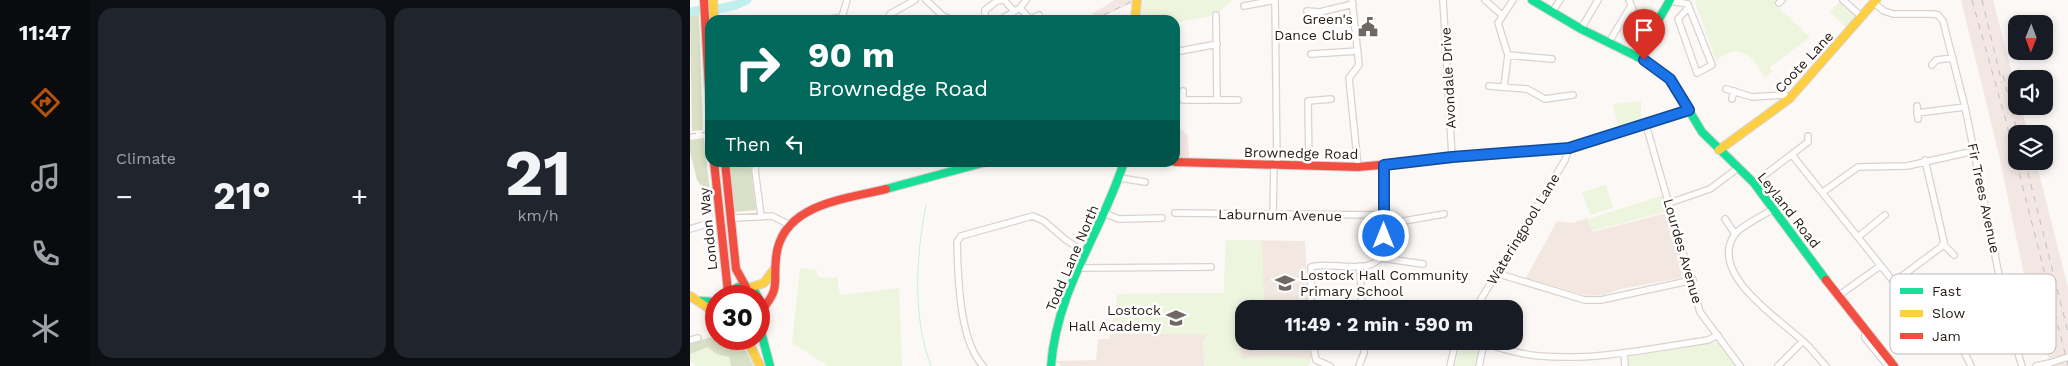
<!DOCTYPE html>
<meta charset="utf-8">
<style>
body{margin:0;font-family:"Work Sans",sans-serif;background:#20242c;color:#f1f3f6;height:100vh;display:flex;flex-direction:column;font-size:19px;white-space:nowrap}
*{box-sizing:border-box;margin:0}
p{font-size:16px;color:#9ea1a6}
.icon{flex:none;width:28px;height:28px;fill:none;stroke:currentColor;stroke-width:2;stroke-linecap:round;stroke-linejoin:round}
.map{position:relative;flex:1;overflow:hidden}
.panel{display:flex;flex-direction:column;gap:8px;padding:8px;background:#0d0f14;width:600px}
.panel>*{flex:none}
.top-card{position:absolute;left:15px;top:15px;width:475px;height:152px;border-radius:15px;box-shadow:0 2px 8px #0003;background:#00695c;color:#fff;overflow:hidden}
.needle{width:32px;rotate:181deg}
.buttons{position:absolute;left:1318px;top:15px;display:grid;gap:10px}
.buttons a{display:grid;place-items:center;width:45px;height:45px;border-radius:10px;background:#171b24;box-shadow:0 2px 8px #0003;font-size:25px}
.speed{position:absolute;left:15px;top:285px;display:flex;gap:10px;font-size:25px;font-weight:700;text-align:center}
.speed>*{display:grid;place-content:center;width:65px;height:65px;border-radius:50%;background:#171b24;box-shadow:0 2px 8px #0003;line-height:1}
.speed .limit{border:8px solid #d22;background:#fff;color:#111}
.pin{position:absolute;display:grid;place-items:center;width:42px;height:42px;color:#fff;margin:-51px -21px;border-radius:50% 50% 50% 0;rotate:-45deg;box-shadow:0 0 5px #0007}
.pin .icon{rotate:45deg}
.me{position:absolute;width:55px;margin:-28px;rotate:0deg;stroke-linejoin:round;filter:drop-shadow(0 0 4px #0008)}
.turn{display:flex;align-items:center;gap:18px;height:105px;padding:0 20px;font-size:22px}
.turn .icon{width:65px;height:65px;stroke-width:2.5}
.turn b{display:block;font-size:35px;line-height:42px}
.then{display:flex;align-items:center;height:48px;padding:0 20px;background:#0003;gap:10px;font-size:19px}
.big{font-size:38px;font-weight:700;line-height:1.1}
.panel .widget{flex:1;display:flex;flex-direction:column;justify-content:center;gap:8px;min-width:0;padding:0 18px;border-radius:15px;background:#20242c}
.panel .dial{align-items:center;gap:0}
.dial b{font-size:65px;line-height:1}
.heat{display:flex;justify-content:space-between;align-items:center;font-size:28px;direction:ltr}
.panel .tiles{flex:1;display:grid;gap:8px;grid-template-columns:repeat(2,1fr)}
.trip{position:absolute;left:545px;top:300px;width:288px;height:50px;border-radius:15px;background:#171b24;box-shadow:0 2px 8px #0003;font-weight:700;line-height:50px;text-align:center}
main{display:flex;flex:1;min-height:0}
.dock{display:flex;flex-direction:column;width:90px;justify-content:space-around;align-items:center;background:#090b0e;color:#9ea1a6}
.dock .icon{width:35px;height:35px}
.dock .selected{color:#b45309}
.dock b{font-size:22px;color:#f1f3f6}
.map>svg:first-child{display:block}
.built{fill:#f2e7e2}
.education{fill:#f3e8e1}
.green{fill:#eef5de}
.forest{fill:#d9e0c6}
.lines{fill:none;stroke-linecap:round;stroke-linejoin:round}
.stream{stroke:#c1eff0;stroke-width:1}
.river{stroke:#c1eff0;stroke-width:9}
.street-casing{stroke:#dad2cf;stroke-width:8}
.fast-casing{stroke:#dad2cf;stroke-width:10}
.slow-casing{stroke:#dad2cf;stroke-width:10}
.jam-casing{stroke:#dad2cf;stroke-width:10}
.street{stroke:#fffefe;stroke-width:5.5}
.fast{stroke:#16e098;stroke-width:8}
.slow{stroke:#ffcf43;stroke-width:8}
.jam{stroke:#f24e42;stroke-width:8}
.rail{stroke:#c1c0bf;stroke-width:1;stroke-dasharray:6 6;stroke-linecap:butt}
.street-bridge-casing{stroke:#dad2cf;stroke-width:8;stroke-linecap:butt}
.street-bridge{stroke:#fffefe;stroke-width:5.5}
.route-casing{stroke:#114b97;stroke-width:12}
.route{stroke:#1a73e8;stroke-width:9}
.labels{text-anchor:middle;stroke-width:5;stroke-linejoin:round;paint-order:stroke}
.poi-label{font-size:14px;fill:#251a15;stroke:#fff;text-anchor:end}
.street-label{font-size:14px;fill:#251a15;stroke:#fff}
.key{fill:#fff;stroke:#bebab9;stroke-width:1}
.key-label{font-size:14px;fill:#251a15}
</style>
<main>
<nav class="dock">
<b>11:47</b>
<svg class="icon selected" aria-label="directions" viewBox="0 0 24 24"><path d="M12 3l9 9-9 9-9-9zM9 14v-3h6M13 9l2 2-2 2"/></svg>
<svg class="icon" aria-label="music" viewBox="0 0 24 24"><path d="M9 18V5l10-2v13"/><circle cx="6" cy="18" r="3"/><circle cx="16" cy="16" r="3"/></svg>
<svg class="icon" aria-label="phone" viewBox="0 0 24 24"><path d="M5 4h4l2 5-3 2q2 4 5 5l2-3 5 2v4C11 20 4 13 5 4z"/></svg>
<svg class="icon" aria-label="climate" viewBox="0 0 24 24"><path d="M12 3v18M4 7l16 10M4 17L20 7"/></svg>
</nav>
<section class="panel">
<div class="tiles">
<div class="widget"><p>Climate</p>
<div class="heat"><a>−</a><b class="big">21°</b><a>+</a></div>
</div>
<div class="widget dial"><b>21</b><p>km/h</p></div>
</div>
</section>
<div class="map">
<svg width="1378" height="366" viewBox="0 0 1378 366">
<rect width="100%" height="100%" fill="#fcf8f6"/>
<path class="built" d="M425 0H448L405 20 402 14Z
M1271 0H1303L1326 88V106H1331L1338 134H1326V161H1346L1378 288V366H1360L1348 305 1341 307 1308 151Z
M485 115 488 128 498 135 499 157H485Z"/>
<path class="education" d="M980 212 998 276 996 277 931 289 914 295 898 296 836 278 867 221 882 223 897 218 903 232Z
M536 240 615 241 618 309H554V341H615V345L621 352V360L617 366H371L366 361 406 360 408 339H419L428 294 534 293Z"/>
<path class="green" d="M457 0H542L526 15 485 23V20H452L451 2Z
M1006 0H1092L1087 6 1120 37 1080 67 1082 71 1075 78C1064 57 1049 40 1026 61L1005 2Z
M1150 1 1168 16 1157 28 1140 12Z
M951 101V121L928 127 923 104Z
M916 185 923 208 900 215 892 192Z
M974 195 979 211 903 231 898 219Z
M536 240 572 241 574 300 549 301 551 358 583 356 621 358 617 366H514L513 341 517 334H420L428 294 534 293Z
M110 268 127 270V276L136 278 147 277 150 295 209 288 212 366H138L102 343Z
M1032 341 1047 366H938L937 358 941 354Z
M773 344 791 348 787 366H764Z
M18 347 26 354 39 357 41 366H6L0 361V354Z"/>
<path class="forest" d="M9 14 13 130 2 131 0 15Z
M14 138 23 219 16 193 7 180 0 152V140Z
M39 163H60L66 210 44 212Z
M26 335V339H50L64 366H41L39 357 26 354 18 347 0 354V344Z"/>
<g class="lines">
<path class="stream" d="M236 205C226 257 222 315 241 366"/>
<path class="river" d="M28 9 46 5 57 0
M0 12 10 10"/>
<defs>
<path id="street" d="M236 0 253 16 262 20
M585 0 587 165
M662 0 669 65 659 78 668 167
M753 0 762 157
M795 0 812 15
M939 0 956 41
M1153 0 1172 17
M979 1 998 4
M1089 3 1092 0
M554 6 585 0
M999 7 1022 65 1007 73 988 19Z
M330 8 339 18
M864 9 870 0
M617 11 630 12 663 4
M152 17 157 0
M137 20 152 17
M197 20 200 14 225 0
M295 20V10L307 1 314 0 324 11
M310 20 330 8 336 0
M339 20 349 15
M891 29 908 0
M922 37 941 6
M485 52 527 44
M621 54 668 51
M818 55 862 59
M1242 65 1246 60 1263 58
M799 86 837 89 855 99 883 95
M814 87 818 55 808 23 823 0
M1036 89 1062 97 1095 95 1099 99
M493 91V100H527L526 15
M1042 99 1044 91
M527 100H548
M1227 106 1228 119
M1227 113 1275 107
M956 125 1010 312 1050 366
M1102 155 1228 312 1233 313 1303 291 1308 287 1310 280 1275 107 1253 21 1248 15 1243 14H1203L1194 11 1184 3
M67 162 65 170 71 216
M619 166 618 101 641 99
M430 178 455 182
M1064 183 1118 142V136
M1133 192 1168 167 1217 166 1284 151
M979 203 1020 189 1048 168
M1083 209C1074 215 1051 226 1045 234 1017 273 1089 319 1113 341 1121 348 1128 358 1136 366
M414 213 429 219 472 218
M485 213 694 215
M583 215 584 165
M45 218 82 216 98 224
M1035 219 1045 234
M694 221H714L754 214
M0 229 20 223
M1168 237 1195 215
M1253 244 1264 255
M691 258 733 264
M670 266 672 309
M390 268 521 267
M806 273 895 300H911L1003 280
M1204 282 1251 247 1254 242 1235 160
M1148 296 1190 266
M1252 306 1281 366
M621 309V267C642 260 684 279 694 251V165
M785 309 875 160 879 148
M1175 330V338L1198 366
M1322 334 1332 366
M0 340 8 338
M622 341 626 360 640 366
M787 341C807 347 830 355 850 356 906 361 963 348 1018 340L1028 335
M934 353 935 366
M293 366C269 340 268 277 267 242L271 236 343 216 354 221 376 240 396 253
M669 366 674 353 673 341
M760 366 766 341
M789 366 794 343
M1088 366 1110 344
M1346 366 1360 363"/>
<path id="fast" d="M842 0 891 29 954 60 980 79 1012 132 1064 183 1136 280
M947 57 980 0
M831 152 879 148 999 110
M196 189 296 162
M35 296 48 287 64 290 72 305 69 317
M11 301 26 302
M69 324 80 366
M361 366C367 288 411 234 434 162"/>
<path id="slow" d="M23 0 24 20
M445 20 447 0
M1029 150 1099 99 1186 0
M59 288 74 283 85 268
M0 296 26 313
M57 339 70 366"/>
<path id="jam" d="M14 0 20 109
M24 162 38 292
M35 162 46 269 56 287
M485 162 668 167 831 152
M1136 280 1204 366
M71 311C91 287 83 286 86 258 91 204 153 200 196 189"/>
</defs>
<use href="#street" class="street-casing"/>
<use href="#fast" class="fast-casing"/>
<use href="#slow" class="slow-casing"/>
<use href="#jam" class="jam-casing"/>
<use href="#street" class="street"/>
<use href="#fast" class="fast"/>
<use href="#slow" class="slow"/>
<use href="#jam" class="jam"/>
<path class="rail" d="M1282 0 1316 121 1378 365
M1292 0 1312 83
M403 20 445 0
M1313 75 1328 134
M0 134 20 132
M1335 161 1378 332"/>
<defs>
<path id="street-bridge" d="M1360 363 1378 357"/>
</defs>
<use href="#street-bridge" class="street-bridge-casing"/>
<use href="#street-bridge" class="street-bridge"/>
</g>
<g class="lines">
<defs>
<path id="route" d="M694 236V165L762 157 879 148 999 110 980 79 954 60"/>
</defs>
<use href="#route" class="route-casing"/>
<use href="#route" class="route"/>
</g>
<defs>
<symbol id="civic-bare" viewBox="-9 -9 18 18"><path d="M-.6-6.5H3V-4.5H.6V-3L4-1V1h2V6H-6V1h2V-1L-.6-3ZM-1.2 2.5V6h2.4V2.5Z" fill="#706864" stroke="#fff" stroke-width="2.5" paint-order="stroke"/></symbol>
<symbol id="school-bare" viewBox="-9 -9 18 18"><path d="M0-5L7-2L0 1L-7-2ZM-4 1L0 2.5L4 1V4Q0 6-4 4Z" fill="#706864" stroke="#fff" stroke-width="2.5" paint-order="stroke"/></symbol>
</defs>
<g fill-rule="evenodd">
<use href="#civic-bare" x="664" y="13" width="28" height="28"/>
<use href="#school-bare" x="581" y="269" width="28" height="28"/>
<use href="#school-bare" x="472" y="304" width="28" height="28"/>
</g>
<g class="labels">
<g class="poi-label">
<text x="663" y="24">Green's<tspan x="663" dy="16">Dance Club</tspan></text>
<text x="610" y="280" text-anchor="start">Lostock Hall Community<tspan x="610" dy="16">Primary School</tspan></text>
<text x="471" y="315">Lostock<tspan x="471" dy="16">Hall Academy</tspan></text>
</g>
<g class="street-label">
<text transform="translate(1114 62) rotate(-47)" y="5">Coote Lane</text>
<text transform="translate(758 78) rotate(-93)" y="5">Avondale Drive</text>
<text transform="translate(611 153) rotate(1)" y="5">Brownedge Road</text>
<text transform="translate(1294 198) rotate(78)" y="5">Fir Trees Avenue</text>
<text transform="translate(1099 210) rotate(52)" y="5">Leyland Road</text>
<text transform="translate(590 215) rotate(1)" y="5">Laburnum Avenue</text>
<text transform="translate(18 229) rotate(-96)" y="5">London Way</text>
<text transform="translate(833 229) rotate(-59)" y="5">Wateringpool Lane</text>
<text transform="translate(993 251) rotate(74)" y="5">Lourdes Avenue</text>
<text transform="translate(382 258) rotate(-67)" y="5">Todd Lane North</text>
</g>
</g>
<rect x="1200" y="274" width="166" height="80" rx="8" class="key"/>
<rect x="1210" y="288" width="23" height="6" fill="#16e098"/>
<rect x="1210" y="310" width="23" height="7" fill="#ffcf43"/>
<rect x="1210" y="333" width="23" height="6" fill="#f24e42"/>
<g class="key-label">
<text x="1242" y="296">Fast</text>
<text x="1242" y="318">Slow</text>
<text x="1242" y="341">Jam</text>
</g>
</svg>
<div class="buttons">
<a><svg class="needle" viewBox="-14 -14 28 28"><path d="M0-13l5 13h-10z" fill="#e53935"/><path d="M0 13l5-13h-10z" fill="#9ea1a6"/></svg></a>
<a><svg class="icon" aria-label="sound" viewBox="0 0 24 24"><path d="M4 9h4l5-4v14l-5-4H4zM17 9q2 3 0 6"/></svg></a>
<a><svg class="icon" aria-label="layers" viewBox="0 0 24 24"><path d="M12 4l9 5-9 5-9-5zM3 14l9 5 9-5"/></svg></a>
</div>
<div class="speed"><div class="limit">30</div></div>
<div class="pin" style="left:954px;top:60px;background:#d93025"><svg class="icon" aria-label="arrive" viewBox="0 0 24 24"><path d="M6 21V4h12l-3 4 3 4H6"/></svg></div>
<svg class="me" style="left:694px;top:236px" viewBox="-20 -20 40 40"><circle r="17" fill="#1a73e8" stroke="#fff" stroke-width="3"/><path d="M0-11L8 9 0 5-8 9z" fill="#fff"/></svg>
<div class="trip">11:49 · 2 min · 590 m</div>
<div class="top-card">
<div class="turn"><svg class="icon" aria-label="right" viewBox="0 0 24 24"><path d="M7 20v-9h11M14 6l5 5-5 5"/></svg><div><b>90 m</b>Brownedge Road</div></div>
<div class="then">Then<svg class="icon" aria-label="left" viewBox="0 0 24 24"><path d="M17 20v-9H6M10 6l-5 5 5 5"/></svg></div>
</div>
</div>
</main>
